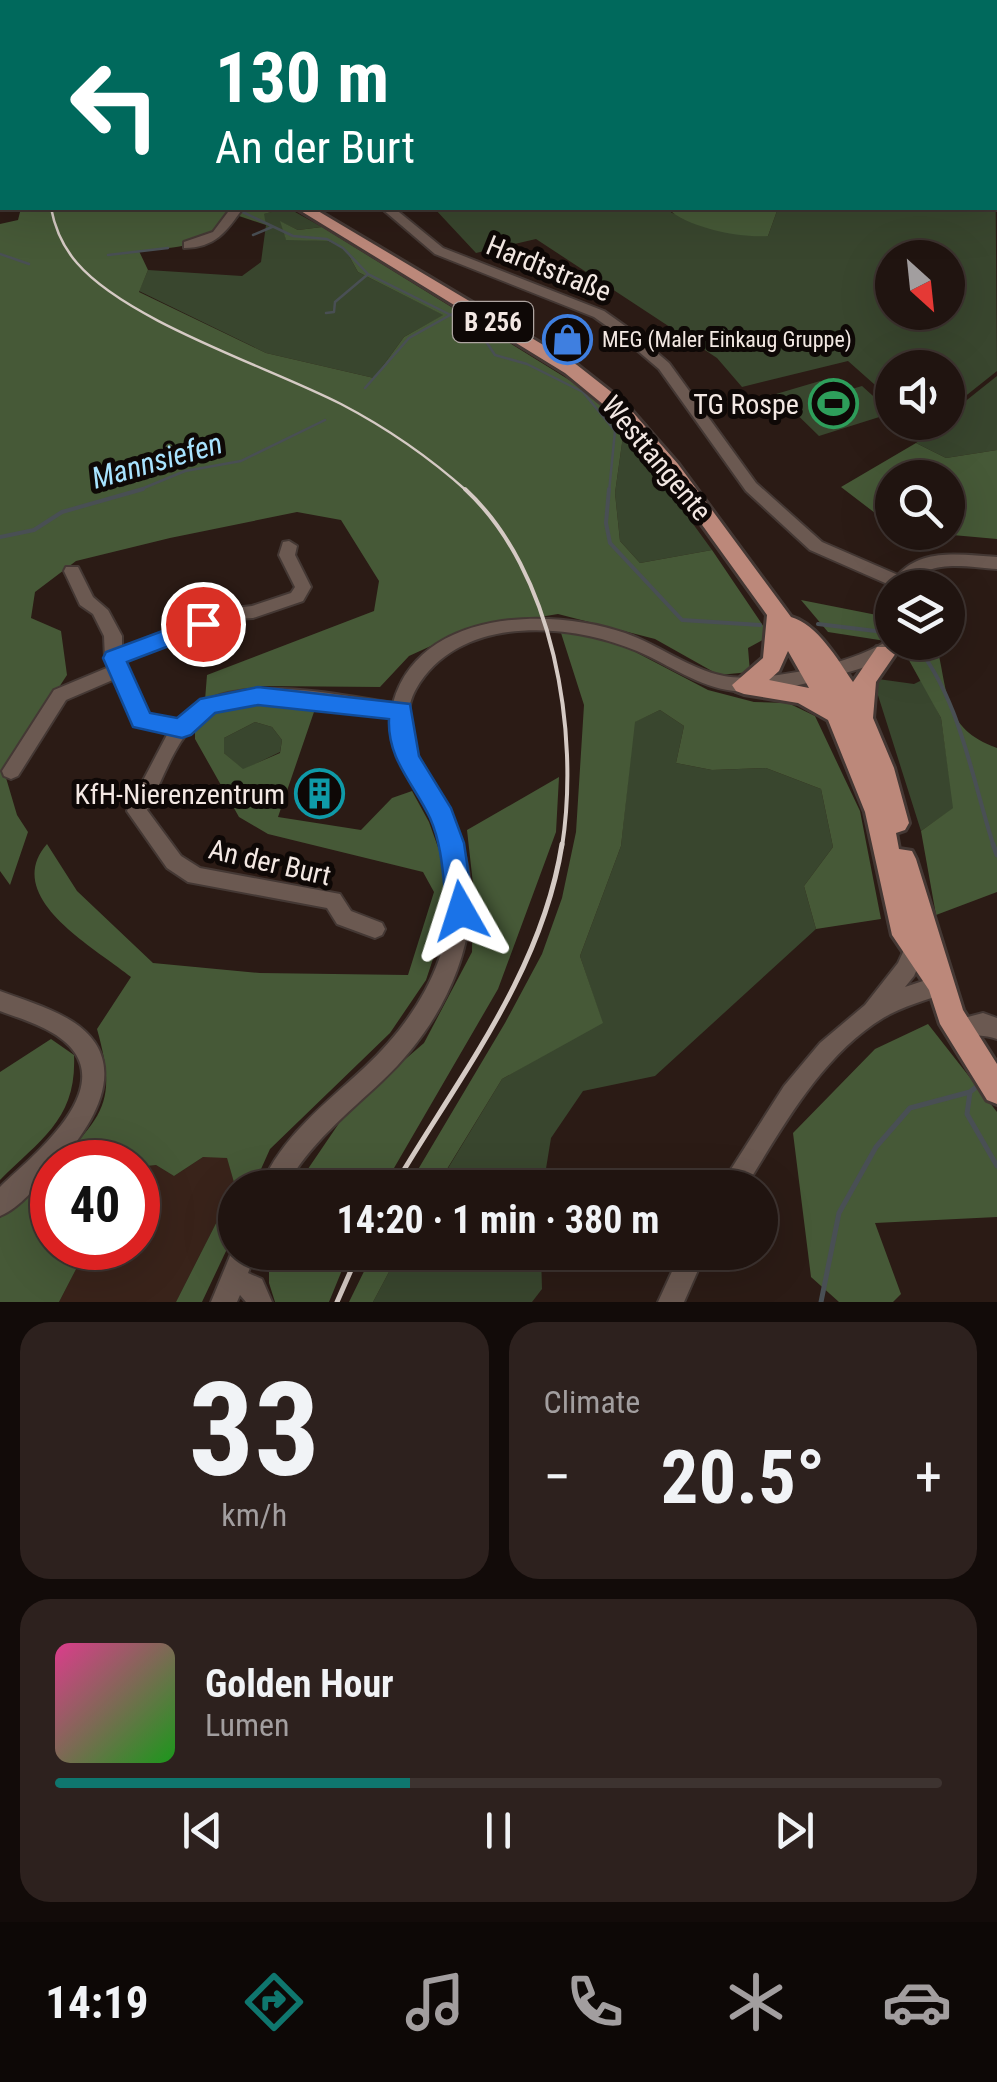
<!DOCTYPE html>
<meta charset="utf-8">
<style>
body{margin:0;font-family:"Roboto Condensed",sans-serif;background:#2d211e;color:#f1f3f6;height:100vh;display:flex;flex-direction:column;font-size:38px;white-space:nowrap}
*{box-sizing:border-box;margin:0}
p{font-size:32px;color:#a29e9f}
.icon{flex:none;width:55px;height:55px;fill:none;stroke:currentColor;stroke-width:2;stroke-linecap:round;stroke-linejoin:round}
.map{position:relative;height:1302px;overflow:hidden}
.panel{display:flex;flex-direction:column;gap:20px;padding:20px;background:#120b09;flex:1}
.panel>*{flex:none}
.hud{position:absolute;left:0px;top:0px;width:998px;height:210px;box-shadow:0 10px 40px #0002,0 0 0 2px #3d3330;background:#00695c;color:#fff;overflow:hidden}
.needle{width:65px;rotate:153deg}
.buttons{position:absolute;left:875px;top:240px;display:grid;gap:20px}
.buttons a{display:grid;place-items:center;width:90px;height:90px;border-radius:50%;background:#201410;box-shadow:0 10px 40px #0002,0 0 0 2px #3d3330;font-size:50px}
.speed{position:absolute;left:30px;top:1140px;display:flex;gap:20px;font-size:50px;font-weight:700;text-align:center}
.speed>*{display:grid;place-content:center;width:130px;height:130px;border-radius:50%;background:#201410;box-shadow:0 10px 40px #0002,0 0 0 2px #3d3330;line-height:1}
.speed .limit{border:15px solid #d22;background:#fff;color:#111}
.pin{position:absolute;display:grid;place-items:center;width:85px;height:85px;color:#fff;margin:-42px;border:5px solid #fff;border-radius:50%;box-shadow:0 2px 10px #0007}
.me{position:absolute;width:110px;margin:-55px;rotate:354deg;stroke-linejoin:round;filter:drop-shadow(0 0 8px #0008)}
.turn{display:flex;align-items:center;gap:35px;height:210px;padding:0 50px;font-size:45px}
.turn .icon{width:130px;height:130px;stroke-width:2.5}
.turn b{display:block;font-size:70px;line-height:85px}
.big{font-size:75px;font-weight:700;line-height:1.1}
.panel .card{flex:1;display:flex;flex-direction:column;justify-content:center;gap:15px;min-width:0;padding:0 35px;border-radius:30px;background:#2d211e}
.panel .dial{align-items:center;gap:0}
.dial b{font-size:130px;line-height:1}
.song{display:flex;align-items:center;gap:30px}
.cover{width:120px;height:120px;border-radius:15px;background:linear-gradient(135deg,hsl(330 70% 55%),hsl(120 70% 35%))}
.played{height:10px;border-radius:5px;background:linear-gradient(90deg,#0f766e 40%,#3d3330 40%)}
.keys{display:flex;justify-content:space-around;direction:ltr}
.heat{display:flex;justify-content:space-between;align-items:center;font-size:55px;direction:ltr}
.panel .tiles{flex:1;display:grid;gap:20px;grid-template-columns:1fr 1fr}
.card:last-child{grid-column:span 2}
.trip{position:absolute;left:218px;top:1170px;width:560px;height:100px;border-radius:50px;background:#201410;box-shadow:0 10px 40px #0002,0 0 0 2px #3d3330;font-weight:700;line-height:100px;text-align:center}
.dock{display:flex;height:160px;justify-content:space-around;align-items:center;background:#0d0806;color:#a29e9f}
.dock .icon{width:70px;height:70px}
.dock .selected{color:#0f766e}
.dock b{font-size:45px;color:#f1f3f6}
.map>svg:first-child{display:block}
.built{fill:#39231a}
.green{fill:#39462e;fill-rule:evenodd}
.forest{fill:#465937;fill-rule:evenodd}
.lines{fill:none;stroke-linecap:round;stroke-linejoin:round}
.stream-far2{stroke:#494f54;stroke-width:2.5}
.stream-far1{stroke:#494f54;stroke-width:4}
.stream{stroke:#494f54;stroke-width:5}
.minor-casing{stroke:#443834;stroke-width:4}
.major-casing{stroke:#443834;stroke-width:6}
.minor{fill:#6b5951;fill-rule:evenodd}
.major{fill:#bc887a;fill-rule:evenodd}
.rail-far2{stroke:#d5cac4;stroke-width:2.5}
.rail-far1{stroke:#d5cac4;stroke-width:4}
.rail{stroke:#d5cac4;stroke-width:5}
.route{fill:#1a73e8;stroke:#114b97;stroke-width:2.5}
.labels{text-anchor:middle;stroke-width:10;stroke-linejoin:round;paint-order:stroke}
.far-poi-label{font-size:22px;fill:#f3e8e3;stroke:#0e0806;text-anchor:start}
.shield{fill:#0e0806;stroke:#aea5a1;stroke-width:2.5}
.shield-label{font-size:25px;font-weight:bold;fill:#f3e8e3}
.street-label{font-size:28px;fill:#f3e8e3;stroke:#0e0806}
.poi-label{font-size:28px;fill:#f3e8e3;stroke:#0e0806;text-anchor:end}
.water-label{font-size:30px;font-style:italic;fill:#a8e3ff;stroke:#0e0806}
</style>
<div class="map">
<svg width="997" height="1302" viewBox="0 0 997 1302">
<rect width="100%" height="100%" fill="#2b1b15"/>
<path class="built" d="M203 1157H227L235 1186 176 1302H59L87 1248H138V1167L156 1165 174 1176Z"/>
<path class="green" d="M396 0H878L880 2H389Z
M995 123 997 371 948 410V368H892V400L848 361 742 387 717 358 536 239 476 253 434 208H667L672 213 768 236 778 208H995ZM892 258H948V312H892Z
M288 208 322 227 298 230 281 222 286 239 328 241 345 249 358 272 444 315 404 337 374 378 266 353 139 291 148 270 242 276 261 262 266 225 263 214Z
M997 376V450L946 458 916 443 939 423 948 422V415Z
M820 381 835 394 862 386 892 413 819 436 776 394Z
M624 429 712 550 640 563 620 541 615 493Z
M878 679 914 684 922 680 941 718 954 808 921 831 876 689Z
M660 710 684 726 676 763 712 770 766 768 821 789 833 847 804 886 816 929 655 1076 583 1091 551 1138 543 1187 436 1188 502 1079 602 1022 580 956 621 846 634 722Z
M255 722 272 727 282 740 280 752 243 770 224 753V738Z
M399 1253H541L542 1289 532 1302H373Z"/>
<path class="forest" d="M0 0H304L2 2V74Z
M21 208H286L264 214 266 225 233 214C210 248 177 247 139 251L148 270 139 292 266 353 374 378 404 337 443 315 358 272 345 249 328 241 286 240 280 221 298 230 322 227 592 394 624 429 615 493 620 541 640 563 712 550 770 636 748 648 750 672 719 675 655 639 558 614 468 629 409 656 380 687 262 686 205 700 207 675 374 611 379 581 341 520 297 512 170 538 76 561 35 592 31 618 61 631 67 675 4 771 17 815 28 832 10 885 0 871V224L18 220Z
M667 208H778L768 236C740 238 688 228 667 208Z
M916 443 946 458 997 450V539L930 533 948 532V478H892V526L841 487Z
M801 600 892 618V642L828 632Z
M561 633H581L624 646 708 690 754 702 788 703 815 716 860 811 881 919 816 929 804 886 833 847 821 789 766 768 712 770 676 763 684 726 660 710 635 722 621 846 580 956 603 1023 502 1079 436 1187 407 1188 505 1023 542 954 562 898 576 832 584 705Z
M893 643H936C949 693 942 728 997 748V892L936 915 921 831 953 808 941 718 900 644Z
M261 703 315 709 278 817 361 830 392 798 412 791 429 822 444 864 446 920 426 980 390 1033 270 1149 253 1187 235 1188V1232L202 1302H176L235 1186 227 1158 203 1157 174 1176 156 1165 138 1167V1162H57C107 1114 116 1097 97 1029L131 977C94 947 1 897 47 844L77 891 153 963 260 973 408 975 434 892 423 872 268 834 239 817 195 739V724L223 708ZM255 722 272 727 282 740 280 753 243 769 224 753V738Z
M559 777 556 832 498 989 383 1187 295 1188 350 1107 424 1043 472 952 473 884 467 830Z
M928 1024 997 1112V1217L875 1223 901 1294 893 1302H839L811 1277 793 1133 875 1049Z
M51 1039 74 1055C77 1119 41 1139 0 1180V1072Z
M52 1167V1248H87L59 1302H0V1218Z
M269 1253V1252L349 1253 329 1302H275L269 1283Z
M373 1253H399L373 1302H349Z"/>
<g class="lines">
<path class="stream-far2" d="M358 0H362
M279 2 289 0
M234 208 293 236 327 239 343 248 368 274 477 328 495 355 527 364 583 392 615 431 609 492
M253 235 272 227
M0 254 29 264
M108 255 168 248
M326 313 334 312 335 302 367 275
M365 388 409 338 452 314
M134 492 185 471 241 461 325 420"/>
<path class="stream-far1" d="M609 489 606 523 610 543 682 620 760 625
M0 537 34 530 62 512 143 489
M818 624 892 633
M913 642C960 696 972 780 994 847"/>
<path class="stream" d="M993 844 997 855
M980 1084 970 1092 967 1114 997 1166
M821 1302 839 1213 876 1147 910 1108 970 1092"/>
<defs>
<path id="minor" d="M231 208H243C227 231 215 248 184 248V242L213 232Z
M381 208H394L443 248 604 311 628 328 669 363 756 483 822 542 898 575C922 547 964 555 997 557V569C968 567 925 557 908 588H892V591V586L810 550 746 491 659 369 618 334 594 317 435 254Z
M289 541 297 546 295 555 311 587 303 601 253 618 234 619 124 661 149 714 177 721C223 668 332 694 393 703 419 609 551 607 625 633 659 645 689 669 724 676 763 684 863 662 892 637V642H905L891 657 875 664C836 676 775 695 734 691 698 687 670 665 637 651 569 622 459 614 416 689 390 735 439 786 456 828 467 856 473 887 470 917 462 981 428 1038 382 1081 347 1114 309 1144 285 1188H260C281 1137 325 1104 364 1068 412 1023 451 963 450 895 450 865 441 835 427 807 412 778 392 751 391 716 339 709 239 685 196 723 173 745 162 782 147 810L181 856 200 868 340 894 351 911 382 923 385 929 382 935 375 938 337 924 327 908 188 882 167 868 127 811 168 733 136 725 115 679 66 700 18 776 11 779 4 776 2 771 54 690 109 667 105 658 104 636 93 614 80 605 64 571 66 567H78L93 597 108 610 122 636V648L226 609 252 606 291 593 295 587 279 555 283 542Z
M916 937 923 939 927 946 914 976 905 987 941 975 949 978 952 985 949 992C927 1000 903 1006 883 1018 821 1056 782 1128 745 1188H719L784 1086 820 1043 865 1005 898 963 909 939Z
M0 991C26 1001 56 1009 79 1026 131 1066 92 1126 60 1162H52V1170C37 1185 20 1208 0 1216V1187C29 1159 106 1099 75 1053 60 1030 24 1020 0 1011Z
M983 1013 997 1018V1039C983 1034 975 1037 964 1032L961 1025 964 1018Z
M235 1244V1252H256L248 1273 262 1279 272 1302H246L240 1295 237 1302H211Z
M681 1252H706L684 1302H658Z"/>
<path id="major" d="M296 208H313L577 365 624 402 678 464 791 617C817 624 838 660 853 682L877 647H893L896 653 876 682 873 718 894 768 909 823 905 830 896 833 899 849 912 851 916 859 963 1010 997 1064V1104L987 1100 940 1024 929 990 892 935 865 812 828 720 798 703 744 694 736 691 732 685 763 658 767 615 664 472 610 410 565 373ZM788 651 809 688 769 680 779 671Z"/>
</defs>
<use href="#minor" class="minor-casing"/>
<use href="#major" class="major-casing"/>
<use href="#minor" class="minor"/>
<use href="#major" class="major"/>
<path class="rail-far2" d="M51 208C55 229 63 247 77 263 128 322 269 367 341 404 387 428 429 457 468 492"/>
<path class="rail-far1" d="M465 489C554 571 580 732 562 847"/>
<path class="rail" d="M393 1188C458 1078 542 973 562 844
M337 1302 359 1252"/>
</g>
<path class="route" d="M203 616 214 624 211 630 127 662 150 713 177 718 200 699 258 687 410 704 419 756 451 808 464 843 474 911 470 919 461 923 451 919 447 911C443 880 443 847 430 818 414 784 387 759 389 719L258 705 215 713 191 735 182 738 133 727 103 658 106 652Z"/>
<defs>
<symbol id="shop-ring" viewBox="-11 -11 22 22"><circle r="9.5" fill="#0e0806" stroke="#3f7fe0" stroke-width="1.5"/><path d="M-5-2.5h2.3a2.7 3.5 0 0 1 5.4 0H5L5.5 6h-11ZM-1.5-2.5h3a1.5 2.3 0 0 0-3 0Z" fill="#3f7fe0"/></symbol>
<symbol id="stadium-ring" viewBox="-11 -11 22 22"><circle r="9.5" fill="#0e0806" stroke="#2e9e5b" stroke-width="1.5"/><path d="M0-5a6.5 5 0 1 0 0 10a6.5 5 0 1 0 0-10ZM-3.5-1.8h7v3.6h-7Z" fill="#2e9e5b"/></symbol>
<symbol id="building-ring" viewBox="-11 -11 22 22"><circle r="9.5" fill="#0e0806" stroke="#0f9aa8" stroke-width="1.5"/><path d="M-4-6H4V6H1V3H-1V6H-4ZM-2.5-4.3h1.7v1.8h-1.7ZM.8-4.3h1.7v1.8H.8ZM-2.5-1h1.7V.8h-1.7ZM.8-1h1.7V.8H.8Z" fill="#0f9aa8"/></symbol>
</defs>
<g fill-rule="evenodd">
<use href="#shop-ring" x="540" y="312" width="55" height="55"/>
<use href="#stadium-ring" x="806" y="376" width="55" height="55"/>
<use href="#building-ring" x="292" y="766" width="55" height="55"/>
</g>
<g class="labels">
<g class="far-poi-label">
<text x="602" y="347">MEG (Maler Einkaug Gruppe)</text>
</g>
<rect class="shield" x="453" y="302" width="80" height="40" rx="8"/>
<g class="shield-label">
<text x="493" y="331">B 256</text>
</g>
<g class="street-label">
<text transform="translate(549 268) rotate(22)" y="10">Hardtstraße</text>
<text transform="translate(657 458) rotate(50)" y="10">Westtangente</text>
<text transform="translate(270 862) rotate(13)" y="10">An der Burt</text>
</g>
<g class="poi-label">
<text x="799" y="414">TG Rospe</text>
<text x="285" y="804">KfH-Nierenzentrum</text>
</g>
<g class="water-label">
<text transform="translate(157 461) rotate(-16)" y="10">Mannsiefen</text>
</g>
</g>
</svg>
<div class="buttons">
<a><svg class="needle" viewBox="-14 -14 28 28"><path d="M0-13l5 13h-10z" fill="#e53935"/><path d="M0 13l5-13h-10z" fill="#a29e9f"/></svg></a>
<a><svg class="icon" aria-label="sound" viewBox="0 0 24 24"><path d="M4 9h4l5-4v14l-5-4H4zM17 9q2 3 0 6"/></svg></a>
<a><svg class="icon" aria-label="search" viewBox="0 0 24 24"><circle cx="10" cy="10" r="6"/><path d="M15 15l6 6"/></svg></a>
<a><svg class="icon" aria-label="layers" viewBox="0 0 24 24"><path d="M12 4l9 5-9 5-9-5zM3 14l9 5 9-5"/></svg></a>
</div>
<div class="speed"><div class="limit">40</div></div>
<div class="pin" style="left:203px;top:624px;background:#d93025"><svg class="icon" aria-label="arrive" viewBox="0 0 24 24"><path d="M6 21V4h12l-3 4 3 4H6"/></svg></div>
<svg class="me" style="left:461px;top:911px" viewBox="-20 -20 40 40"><path d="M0-17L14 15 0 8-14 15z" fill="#1a73e8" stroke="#fff" stroke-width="4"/></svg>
<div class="trip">14:20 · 1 min · 380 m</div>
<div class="hud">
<div class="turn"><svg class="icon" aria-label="left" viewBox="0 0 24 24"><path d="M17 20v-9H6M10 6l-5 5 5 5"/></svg><div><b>130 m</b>An der Burt</div></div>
</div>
</div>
<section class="panel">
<div class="tiles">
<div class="card dial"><b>33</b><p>km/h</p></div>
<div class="card"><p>Climate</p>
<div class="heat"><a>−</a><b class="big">20.5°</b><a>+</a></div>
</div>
<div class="card">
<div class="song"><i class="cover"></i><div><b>Golden Hour</b><p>Lumen</p></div></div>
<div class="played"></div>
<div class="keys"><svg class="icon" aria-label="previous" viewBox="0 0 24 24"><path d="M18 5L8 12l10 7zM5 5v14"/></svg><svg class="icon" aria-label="pause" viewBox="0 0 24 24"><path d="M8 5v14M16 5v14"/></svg><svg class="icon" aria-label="next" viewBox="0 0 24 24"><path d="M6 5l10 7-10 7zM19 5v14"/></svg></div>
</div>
</div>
</section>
<nav class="dock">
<b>14:19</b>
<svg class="icon selected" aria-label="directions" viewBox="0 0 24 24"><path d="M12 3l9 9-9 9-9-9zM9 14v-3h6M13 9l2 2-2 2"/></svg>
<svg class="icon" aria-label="music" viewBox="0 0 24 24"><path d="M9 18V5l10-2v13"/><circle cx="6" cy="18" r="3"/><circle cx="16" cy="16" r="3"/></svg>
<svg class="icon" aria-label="phone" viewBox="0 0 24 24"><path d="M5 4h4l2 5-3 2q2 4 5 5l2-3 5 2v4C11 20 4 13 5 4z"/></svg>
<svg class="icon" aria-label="climate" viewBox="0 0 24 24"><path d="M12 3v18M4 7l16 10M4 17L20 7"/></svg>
<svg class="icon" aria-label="car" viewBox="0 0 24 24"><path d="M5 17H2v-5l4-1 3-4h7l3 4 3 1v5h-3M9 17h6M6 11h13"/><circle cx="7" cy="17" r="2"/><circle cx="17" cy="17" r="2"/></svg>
</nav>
